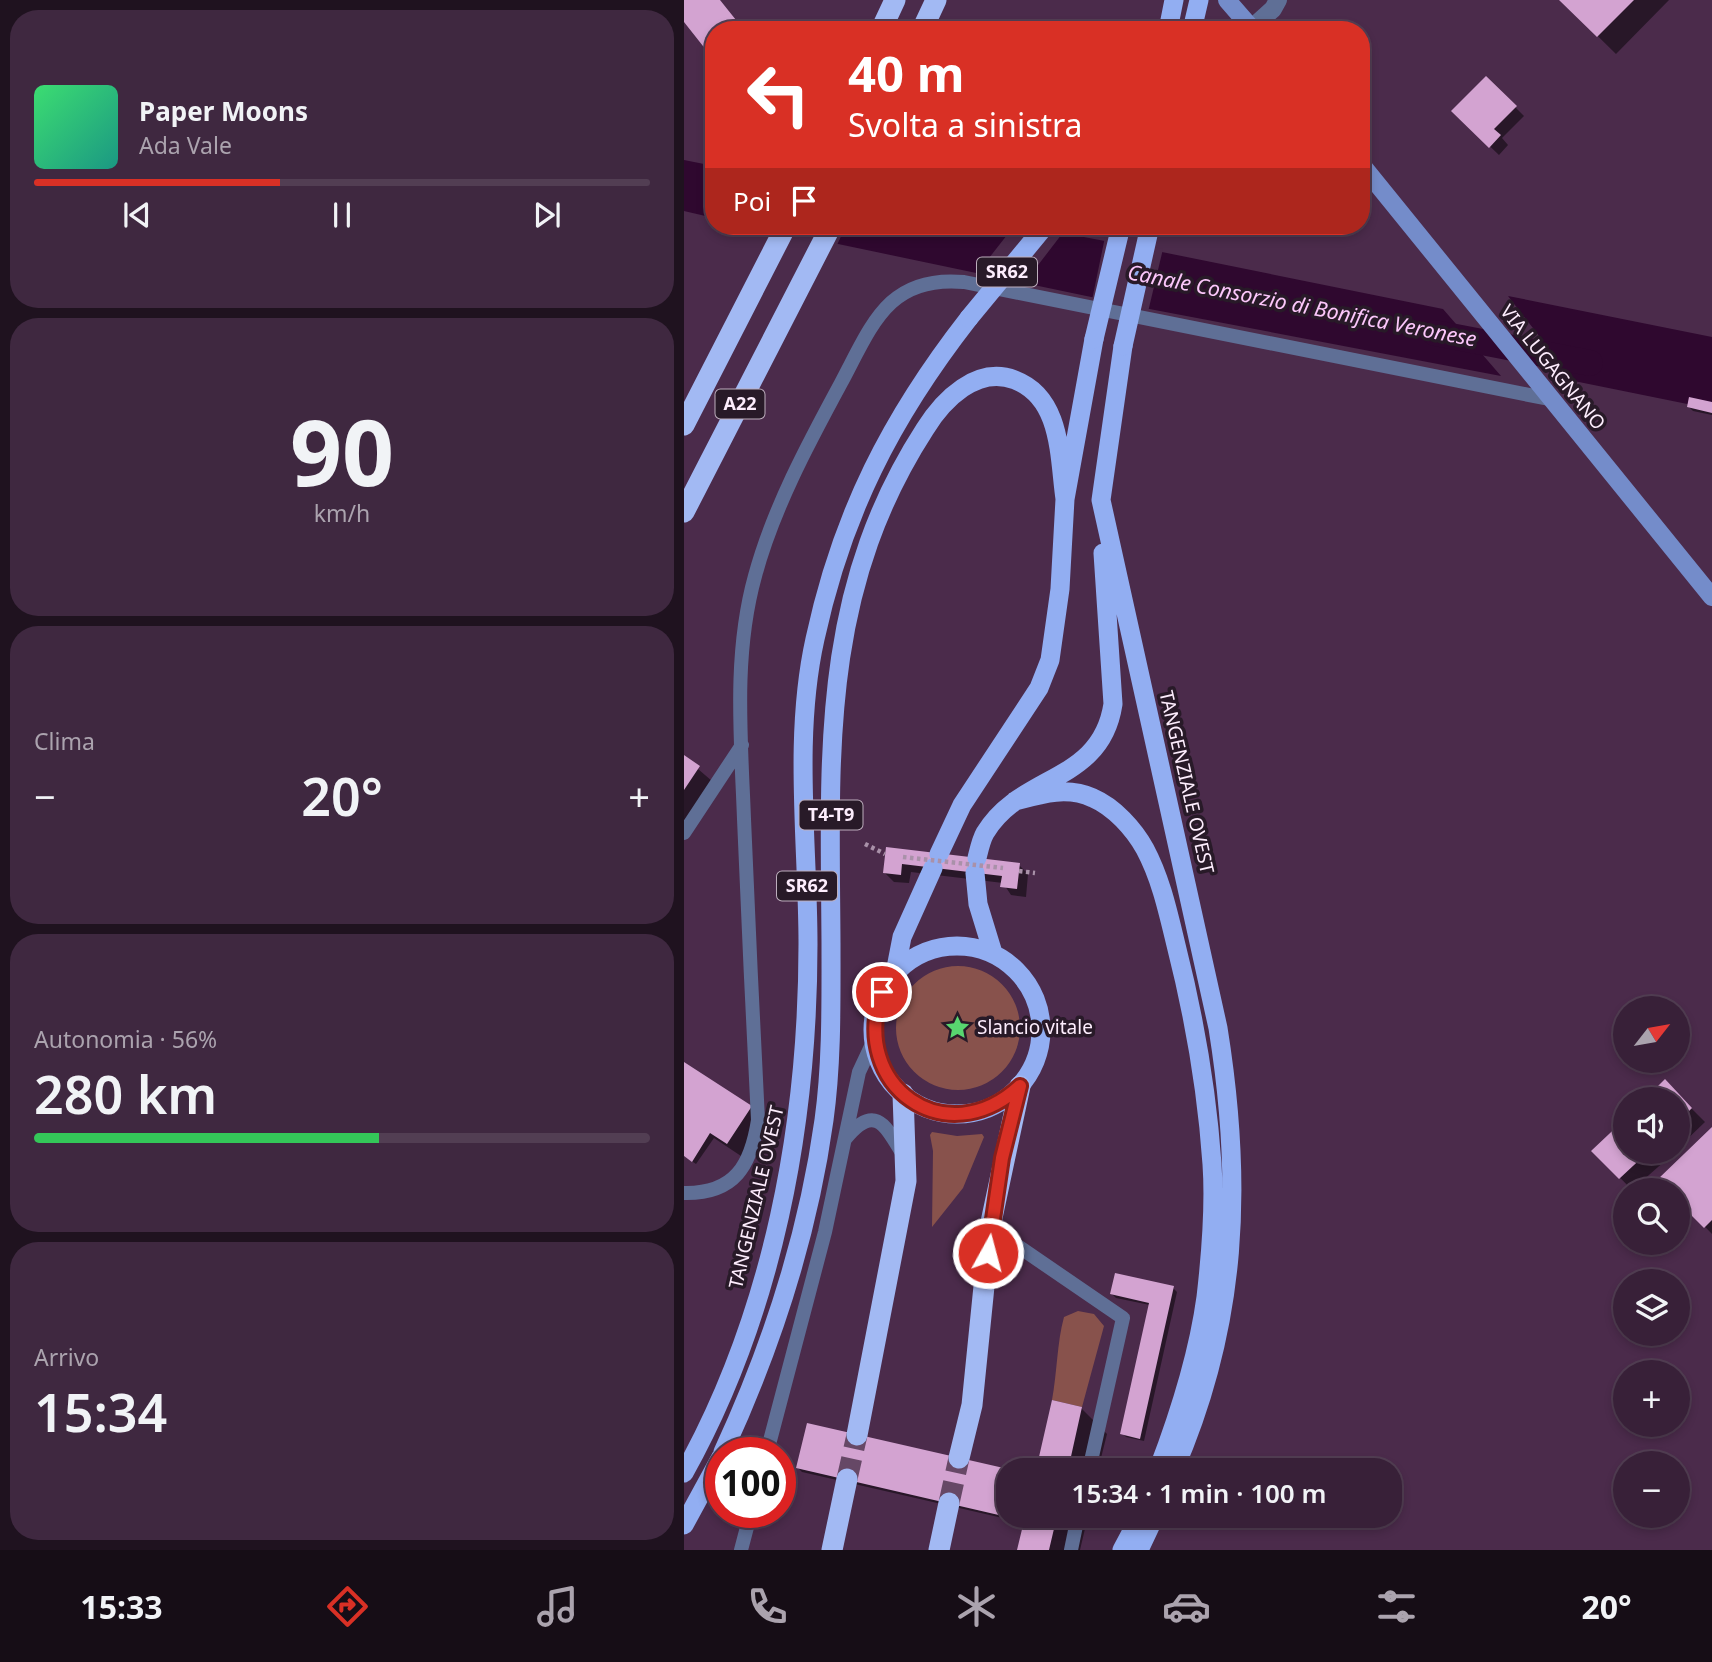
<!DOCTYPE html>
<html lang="it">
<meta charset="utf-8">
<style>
body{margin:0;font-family:"Noto Sans",sans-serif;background:#3f2840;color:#f1f3f6;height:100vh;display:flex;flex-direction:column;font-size:26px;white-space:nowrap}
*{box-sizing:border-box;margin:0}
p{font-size:23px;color:#aba3ae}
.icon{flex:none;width:38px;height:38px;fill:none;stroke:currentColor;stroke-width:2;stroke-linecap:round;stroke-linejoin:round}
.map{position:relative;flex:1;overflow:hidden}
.drawer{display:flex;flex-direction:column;gap:10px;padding:10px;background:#1f121f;width:684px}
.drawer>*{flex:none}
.guide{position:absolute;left:21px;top:21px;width:665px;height:214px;border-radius:28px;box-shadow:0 4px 10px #0003,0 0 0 2px #523e53;background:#d93025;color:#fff;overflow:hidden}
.needle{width:46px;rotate:59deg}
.controls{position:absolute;left:929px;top:996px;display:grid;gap:14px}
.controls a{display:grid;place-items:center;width:77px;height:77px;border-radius:50%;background:#382038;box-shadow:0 4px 10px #0003,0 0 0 2px #523e53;font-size:35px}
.speed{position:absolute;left:21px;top:1437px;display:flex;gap:14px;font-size:35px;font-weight:700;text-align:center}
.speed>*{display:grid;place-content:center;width:91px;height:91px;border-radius:50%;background:#382038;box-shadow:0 4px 10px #0003,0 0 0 2px #523e53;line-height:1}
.speed .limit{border:10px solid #d22;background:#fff;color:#111}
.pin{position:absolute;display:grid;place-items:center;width:60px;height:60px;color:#fff;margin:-30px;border:4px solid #fff;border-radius:50%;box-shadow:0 2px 7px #0007}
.me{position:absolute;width:77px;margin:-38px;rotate:7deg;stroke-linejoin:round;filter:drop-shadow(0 0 5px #0008)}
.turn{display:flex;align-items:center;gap:24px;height:147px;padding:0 28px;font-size:32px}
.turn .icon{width:91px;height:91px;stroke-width:2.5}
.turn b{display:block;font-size:49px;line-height:60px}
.then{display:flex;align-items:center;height:66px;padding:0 28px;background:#0003;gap:14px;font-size:26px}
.big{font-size:52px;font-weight:600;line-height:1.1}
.drawer .tile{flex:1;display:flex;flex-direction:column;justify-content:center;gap:10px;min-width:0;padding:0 24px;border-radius:28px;background:#3f2840}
.drawer .dial{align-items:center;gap:0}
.dial b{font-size:91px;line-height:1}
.song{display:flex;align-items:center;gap:21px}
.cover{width:84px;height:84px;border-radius:10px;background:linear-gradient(135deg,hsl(140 70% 55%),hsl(170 70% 35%))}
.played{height:7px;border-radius:4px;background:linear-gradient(90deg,#d93025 40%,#523e53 40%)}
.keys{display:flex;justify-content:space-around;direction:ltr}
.heat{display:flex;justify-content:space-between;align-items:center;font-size:38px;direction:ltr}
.charge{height:10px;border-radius:5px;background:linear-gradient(90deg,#34c759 56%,#523e53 0)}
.trip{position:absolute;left:312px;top:1458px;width:406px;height:70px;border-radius:28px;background:#382038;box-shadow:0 4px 10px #0003,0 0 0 2px #523e53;font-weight:600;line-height:70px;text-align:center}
.tabs{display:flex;height:112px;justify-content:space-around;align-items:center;background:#160d16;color:#aba3ae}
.tabs .icon{width:49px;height:49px}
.tabs .on{color:#d93025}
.tabs b{font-size:32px;color:#f1f3f6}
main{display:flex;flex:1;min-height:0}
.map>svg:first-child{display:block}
.green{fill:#88524c}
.water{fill:#2f082f}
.pier{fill:#4b2b4b}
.shadow{fill:#0007}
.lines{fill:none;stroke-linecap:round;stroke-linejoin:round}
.canal{stroke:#2f082f;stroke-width:26}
.building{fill:#d3a3d1}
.motorway-tunnel{stroke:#664866;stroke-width:21;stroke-dasharray:21 10;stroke-linecap:butt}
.path{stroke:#a991a9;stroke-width:4.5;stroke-dasharray:3.5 3.5;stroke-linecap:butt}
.service{stroke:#5f6f96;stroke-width:14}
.tertiary{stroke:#5f6f96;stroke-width:18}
.secondary{stroke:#748cca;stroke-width:18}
.trunk{stroke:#92aef2;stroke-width:19}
.motorway{stroke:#a2b9f3;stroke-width:21}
.path-bridge{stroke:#a991a9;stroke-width:4.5;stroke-dasharray:3.5 3.5;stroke-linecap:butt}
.trunk-bridge{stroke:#92aef2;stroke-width:19}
.route-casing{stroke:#8d1f18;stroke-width:18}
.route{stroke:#d93025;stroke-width:12}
.labels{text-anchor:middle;stroke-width:7;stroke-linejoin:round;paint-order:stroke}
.shield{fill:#281a28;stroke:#bdaebd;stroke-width:2}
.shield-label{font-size:18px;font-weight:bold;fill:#fdedfd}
.street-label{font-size:19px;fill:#fdedfd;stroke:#281a28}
.poi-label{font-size:19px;fill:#fdedfd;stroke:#281a28;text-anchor:start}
.water-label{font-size:21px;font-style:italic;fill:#fcc7fb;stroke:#281a28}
</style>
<main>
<section class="drawer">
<div class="tile">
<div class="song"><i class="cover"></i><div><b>Paper Moons</b><p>Ada Vale</p></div></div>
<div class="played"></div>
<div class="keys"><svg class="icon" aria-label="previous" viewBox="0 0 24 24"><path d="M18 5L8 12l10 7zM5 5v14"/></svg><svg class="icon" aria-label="pause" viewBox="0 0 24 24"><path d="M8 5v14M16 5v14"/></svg><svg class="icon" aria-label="next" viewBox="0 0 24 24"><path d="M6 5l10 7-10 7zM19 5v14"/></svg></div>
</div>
<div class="tile dial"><b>90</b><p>km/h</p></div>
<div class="tile"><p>Clima</p>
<div class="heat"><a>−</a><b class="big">20°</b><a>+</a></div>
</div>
<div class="tile"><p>Autonomia · 56%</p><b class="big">280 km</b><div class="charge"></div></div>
<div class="tile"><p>Arrivo</p><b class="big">15:34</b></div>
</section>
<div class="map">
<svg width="1028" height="1550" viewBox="0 0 1028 1550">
<rect width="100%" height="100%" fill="#4b2b4b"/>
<path class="green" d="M212 1028a62 62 0 1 1 124 0a62 62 0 1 1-124 0Z
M248 1132 273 1136 298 1134 300 1137 279 1188 248 1227 249 1151 246 1135Z
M394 1311 410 1314 420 1326 398 1407 368 1400C373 1374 373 1342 380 1317Z"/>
<path class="water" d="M0 160 30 166V218L0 211Z
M68 226H342L468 250 759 309 817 376 455 307Z
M824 296 1028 337V409L890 381Z"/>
<path class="pier" d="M65 226H162L152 247 68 229Z
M330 226 381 230 338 286 291 276Z
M421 237 479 249 464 312 408 300Z"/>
<path class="shadow" d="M877 0H985L932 54Z
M802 78 840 116 818 138 824 145 815 155 769 111Z
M1028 404V415L1009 411 1005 407Z
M0 757 28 781 0 823Z
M203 849 335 865 344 874 342 897 327 895 319 883 227 872 225 883 210 882 201 873Z
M0 1064 67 1108 80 1121 57 1156 30 1138 12 1164 0 1156Z
M981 1082 1021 1122 994 1148V1099H963Z
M1028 1131V1234L994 1199V1190H985Z
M910 1151 942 1152H991L948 1190Z
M489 1288 493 1292 460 1441 442 1437 438 1433 466 1305 432 1298 428 1294Z
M397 1408 423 1434 414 1470H353Z
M114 1468 324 1516H404L396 1550H335L341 1523 118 1472Z"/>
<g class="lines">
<path class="canal" d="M751 333 906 363"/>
</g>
<path class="building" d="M0 0H36L60 30H30V60L0 22Z
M875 0H950L913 37Z
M802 76 833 106 810 129 817 135 805 148 767 111Z
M1005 397 1028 402V413L1003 407Z
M0 755 16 766 0 790Z
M202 847 336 863 333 889 316 887 318 876 218 864 217 875 199 873Z
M0 1062 68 1106 43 1144 26 1133 8 1162 0 1156Z
M981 1079 1008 1108 994 1122V1099H961Z
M942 1118V1152H964L935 1179 907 1151Z
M1028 1127V1220L1020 1228 994 1202V1190H983L973 1180Z
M431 1273 490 1286 456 1439 436 1434 465 1303 426 1294Z
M368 1400 398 1407 384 1470H352Z
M123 1423 324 1469V1516H373L365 1550H333L340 1521 112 1468Z"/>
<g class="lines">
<path class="motorway-tunnel" d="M163 1479 173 1435
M265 1503 275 1458"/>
<path class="path" d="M181 844 201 854
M335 871 351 873"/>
<path class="service" d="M0 833 58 745
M162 1138C192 1102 202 1127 220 1156
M0 1193C51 1194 67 1165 74 1120 69 1020 64 919 60 819 57 738 49 655 71 576 89 509 124 444 157 383 188 325 204 275 280 282L870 400
M306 1227 439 1318 405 1470
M83 1452 141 1232 175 1072 190 1040
M57 1550 67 1512
M387 1550 394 1516"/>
<path class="tertiary" d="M568 28 589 9 594 0"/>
<path class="secondary" d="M543 0 569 30
M677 164 1028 597"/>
<path class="trunk" d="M484 30 490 0
M508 30 515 0
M439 346 417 500 534 1028C559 1184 554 1323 490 1470
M331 801C357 794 383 786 409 798 430 807 450 829 461 849 477 879 484 912 492 945 510 1016 523 1091 528 1164 531 1208 527 1254 522 1297 514 1356 495 1415 474 1470
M255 854 278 805 355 688 366 660 376 589 381 499 410 339
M293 858C295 850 297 840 301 833 337 773 417 784 429 704L419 553
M291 873 294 904 309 953
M189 1030a84 84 0 1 1 168 0a84 84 0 1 1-168 0Z
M211 973 218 937 249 868
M39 1452C87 1348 124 1235 140 1120 148 1062 147 1002 147 943 146 757 135 593 241 429 259 400 293 365 331 380 378 398 375 457 381 499
M0 1473C89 1313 124 1126 124 944 124 844 109 738 131 639 158 514 207 418 285 318
M0 1525 37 1457
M438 1550 456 1516
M455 1550 471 1516"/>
<path class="motorway" d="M197 30 211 0
M238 30 252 0
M0 425 102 226
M0 512 147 226
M173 1435 222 1181 219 1094
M275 1458 288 1405 306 1227 336 1086
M148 1550 163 1479
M255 1550 265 1503"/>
<path class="path-bridge" d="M219 857 319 868"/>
<path class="trunk-bridge" d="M285 318 361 226
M410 339 437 226
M439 346 466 226"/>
</g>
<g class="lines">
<defs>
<path id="route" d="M198 992C165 1086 262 1155 336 1086L318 1158 304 1253"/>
</defs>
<use href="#route" class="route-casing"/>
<use href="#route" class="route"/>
</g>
<defs>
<symbol id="sight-bare" viewBox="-9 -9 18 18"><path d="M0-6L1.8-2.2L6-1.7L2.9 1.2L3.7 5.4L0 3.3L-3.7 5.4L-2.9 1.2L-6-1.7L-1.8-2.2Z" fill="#58d56f" stroke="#281a28" stroke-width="2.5" paint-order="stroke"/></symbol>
</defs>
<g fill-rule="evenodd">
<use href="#sight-bare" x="256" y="1010" width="35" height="35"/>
</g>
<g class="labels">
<g class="shield">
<rect x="293" y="257.5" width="60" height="29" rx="5"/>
<rect x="31.5" y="389.5" width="49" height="29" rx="5"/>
<rect x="115.5" y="800.5" width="63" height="29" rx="5"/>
<rect x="93" y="871.5" width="60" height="29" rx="5"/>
</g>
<g class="shield-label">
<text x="323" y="278">SR62</text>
<text x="56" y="410">A22</text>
<text x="147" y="821">T4-T9</text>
<text x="123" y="892">SR62</text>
</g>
<g class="street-label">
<text transform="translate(869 367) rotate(51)" y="7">VIA LUGAGNANO</text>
<text transform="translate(503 782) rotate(77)" y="7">TANGENZIALE OVEST</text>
<text transform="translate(72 1197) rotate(-77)" y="7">TANGENZIALE OVEST</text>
</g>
<g class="poi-label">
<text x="293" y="1034">Slancio vitale</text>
</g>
<g class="water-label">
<text transform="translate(618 306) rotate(11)" y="7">Canale Consorzio di Bonifica Veronese</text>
</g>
</g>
</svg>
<div class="controls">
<a><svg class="needle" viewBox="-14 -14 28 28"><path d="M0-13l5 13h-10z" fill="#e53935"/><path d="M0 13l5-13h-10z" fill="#aba3ae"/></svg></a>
<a><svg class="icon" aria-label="sound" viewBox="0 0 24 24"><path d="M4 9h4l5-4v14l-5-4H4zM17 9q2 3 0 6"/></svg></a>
<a><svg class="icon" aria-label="search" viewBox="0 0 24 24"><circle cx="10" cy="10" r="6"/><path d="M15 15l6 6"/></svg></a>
<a><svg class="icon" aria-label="layers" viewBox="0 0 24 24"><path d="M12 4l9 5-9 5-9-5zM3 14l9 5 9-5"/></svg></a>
<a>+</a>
<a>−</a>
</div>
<div class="speed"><div class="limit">100</div></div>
<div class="pin" style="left:198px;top:992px;background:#d93025"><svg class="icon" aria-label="arrive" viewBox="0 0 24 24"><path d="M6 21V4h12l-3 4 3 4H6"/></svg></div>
<svg class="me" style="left:304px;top:1253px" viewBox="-20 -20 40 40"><circle r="17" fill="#d93025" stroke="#fff" stroke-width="3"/><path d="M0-11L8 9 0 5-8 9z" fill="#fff"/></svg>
<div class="trip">15:34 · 1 min · 100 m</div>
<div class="guide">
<div class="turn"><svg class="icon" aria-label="left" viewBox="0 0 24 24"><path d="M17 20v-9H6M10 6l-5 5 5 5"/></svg><div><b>40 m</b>Svolta a sinistra</div></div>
<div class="then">Poi<svg class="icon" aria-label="arrive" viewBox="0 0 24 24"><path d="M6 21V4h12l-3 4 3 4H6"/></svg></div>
</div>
</div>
</main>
<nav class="tabs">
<b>15:33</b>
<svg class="icon on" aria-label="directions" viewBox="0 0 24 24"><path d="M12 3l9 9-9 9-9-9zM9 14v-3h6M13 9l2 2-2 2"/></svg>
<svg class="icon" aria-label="music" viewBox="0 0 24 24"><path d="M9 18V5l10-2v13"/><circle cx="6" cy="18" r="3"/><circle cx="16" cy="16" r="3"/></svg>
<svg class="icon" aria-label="phone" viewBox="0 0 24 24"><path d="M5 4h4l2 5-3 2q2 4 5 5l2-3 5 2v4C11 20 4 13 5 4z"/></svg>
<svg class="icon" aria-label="climate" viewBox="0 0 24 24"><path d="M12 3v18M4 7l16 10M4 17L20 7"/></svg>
<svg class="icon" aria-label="car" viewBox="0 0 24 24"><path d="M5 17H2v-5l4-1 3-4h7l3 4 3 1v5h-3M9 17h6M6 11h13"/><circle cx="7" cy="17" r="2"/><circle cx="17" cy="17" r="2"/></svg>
<svg class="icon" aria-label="filters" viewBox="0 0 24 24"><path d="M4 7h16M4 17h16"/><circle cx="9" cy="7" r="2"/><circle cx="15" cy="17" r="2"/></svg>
<b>20°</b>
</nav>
